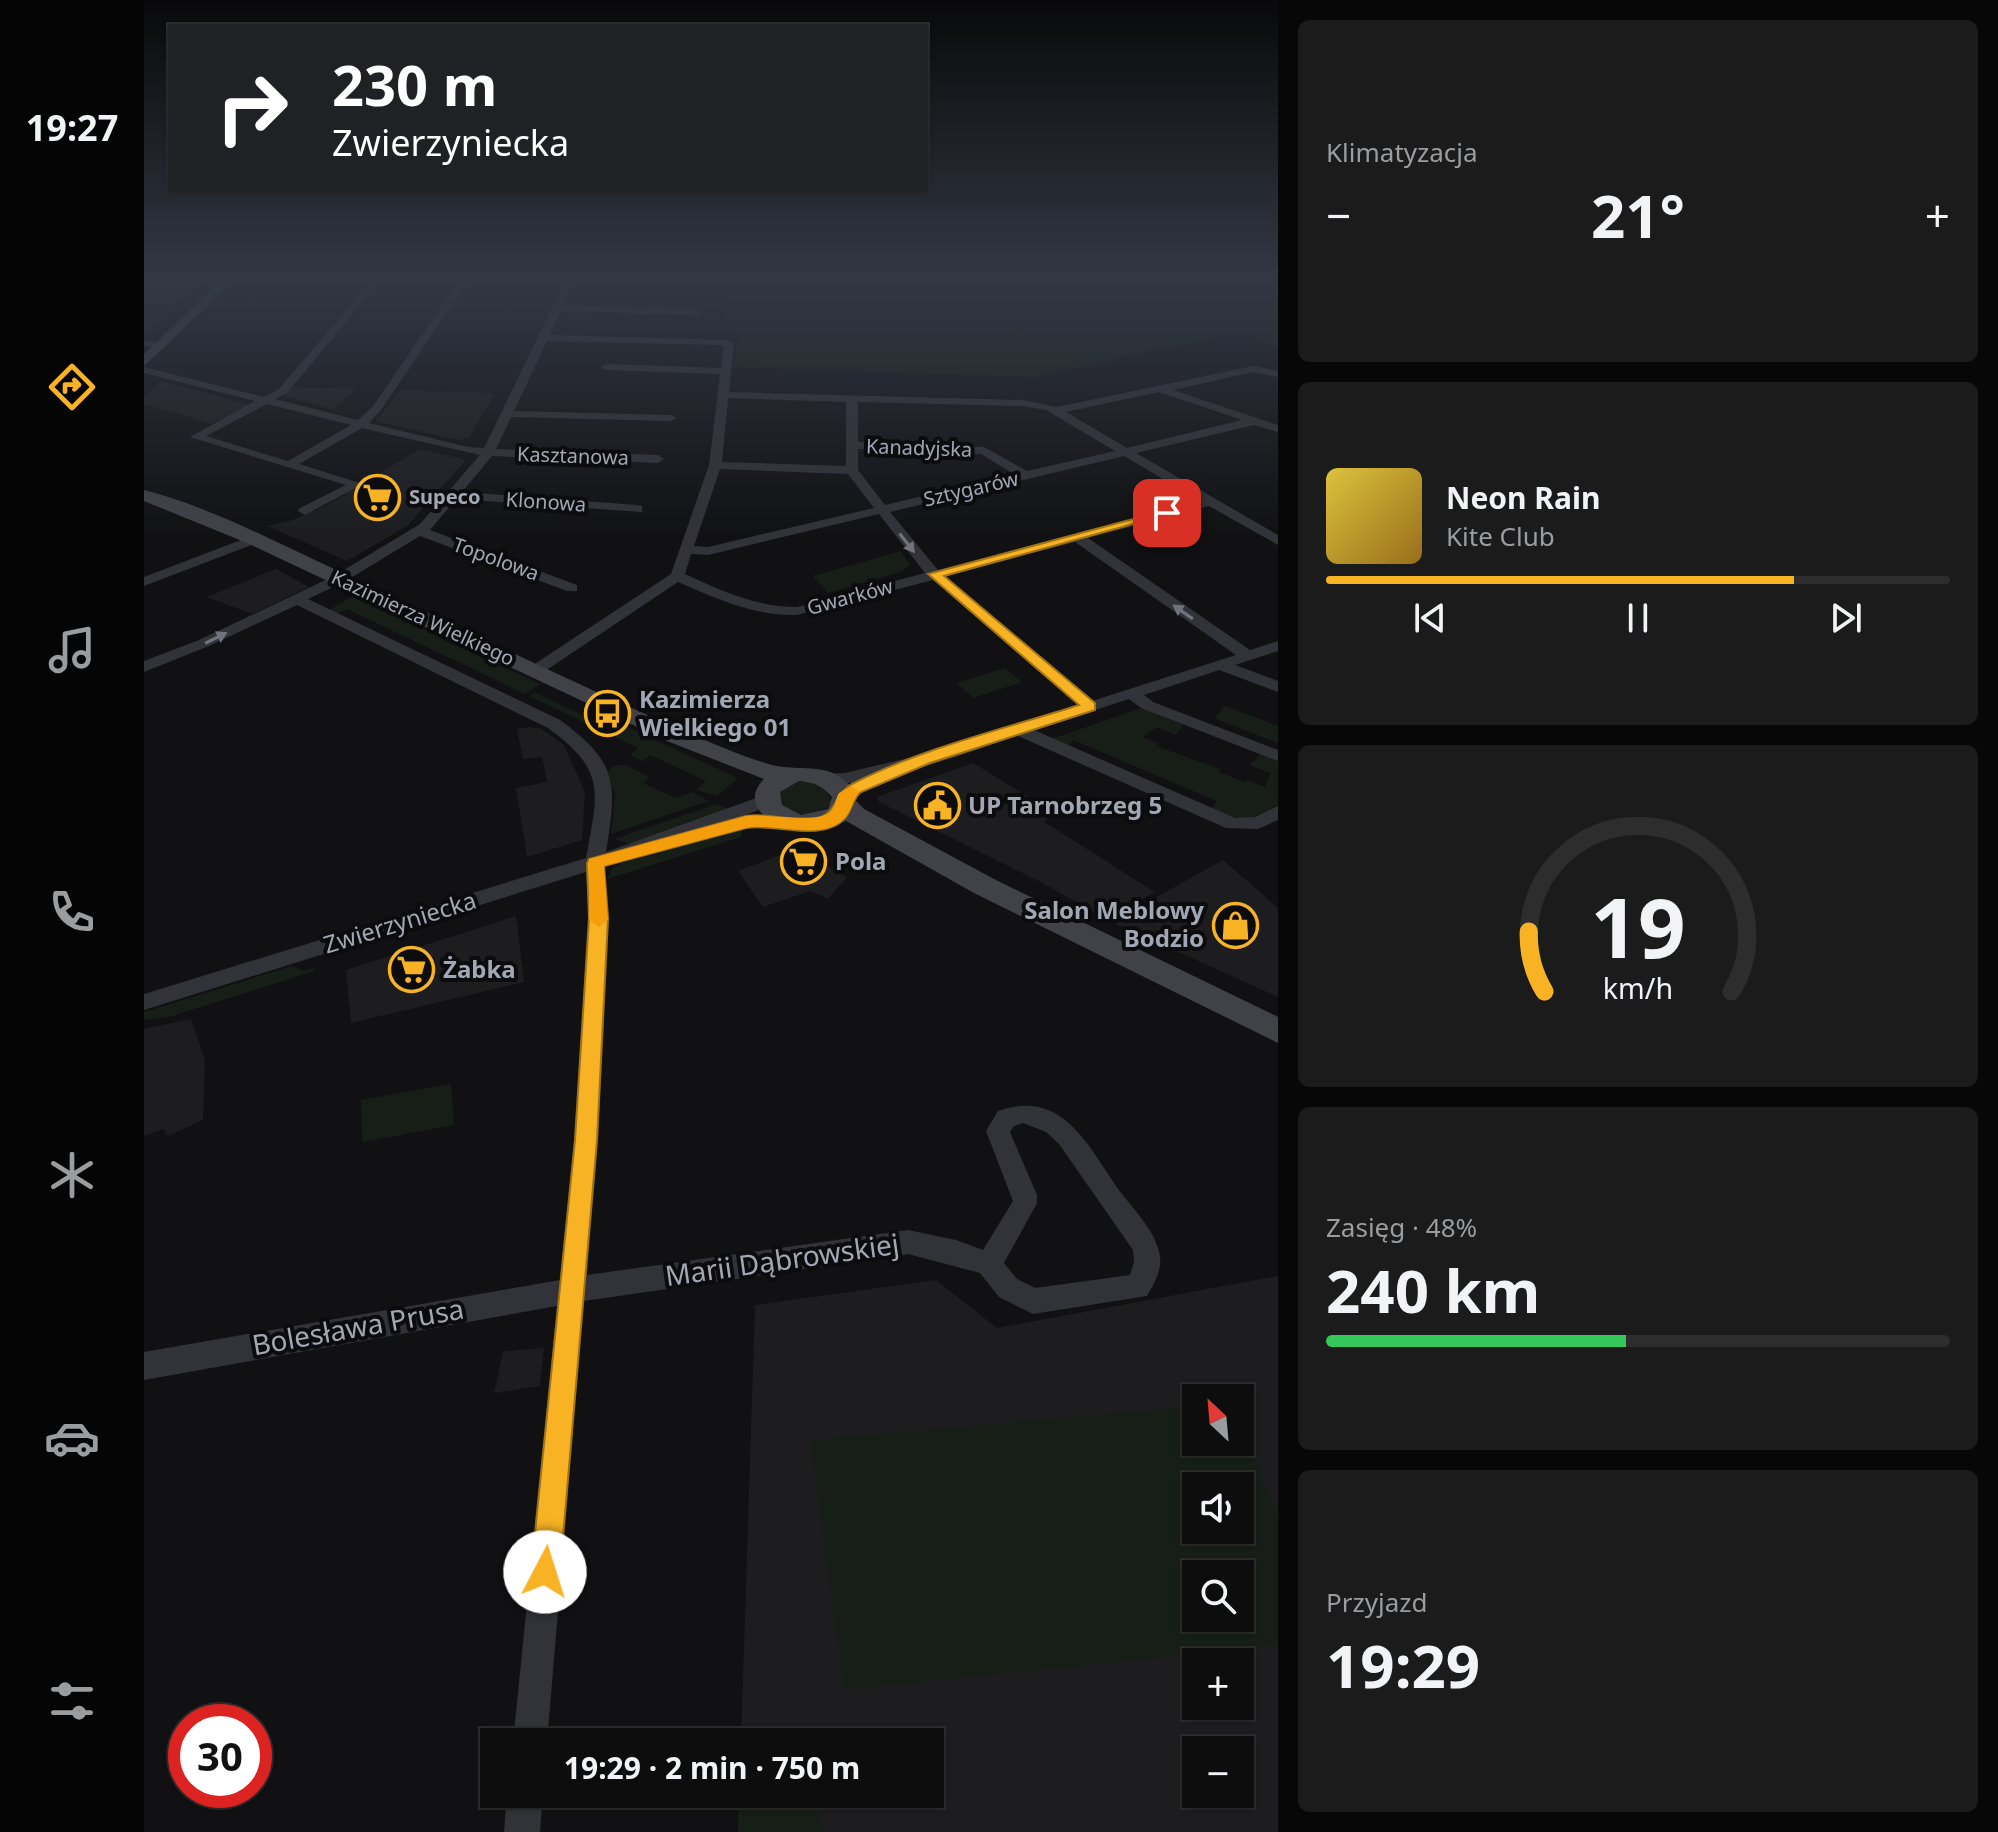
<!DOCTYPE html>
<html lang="pl">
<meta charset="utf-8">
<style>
body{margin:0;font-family:"Noto Sans",sans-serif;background:#1b1b1c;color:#f1f3f6;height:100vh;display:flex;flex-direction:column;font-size:30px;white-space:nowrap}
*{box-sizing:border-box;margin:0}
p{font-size:26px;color:#9a9c9e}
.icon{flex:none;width:44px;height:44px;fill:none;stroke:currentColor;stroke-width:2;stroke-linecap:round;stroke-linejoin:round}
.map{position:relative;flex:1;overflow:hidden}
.side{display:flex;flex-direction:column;gap:20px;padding:20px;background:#070708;width:720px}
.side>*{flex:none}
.hud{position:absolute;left:24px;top:24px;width:760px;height:168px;border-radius:0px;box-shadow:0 2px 6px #0004,0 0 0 2px #2d2d2e;background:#202124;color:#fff;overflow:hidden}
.needle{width:52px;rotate:334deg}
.buttons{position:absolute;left:1038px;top:1384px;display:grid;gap:16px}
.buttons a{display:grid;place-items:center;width:72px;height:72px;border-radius:0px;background:#0d0d0e;box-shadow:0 2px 6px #0004,0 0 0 2px #2d2d2e;font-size:40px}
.speed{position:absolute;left:24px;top:1704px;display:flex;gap:16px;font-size:40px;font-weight:700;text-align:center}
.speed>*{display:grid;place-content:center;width:104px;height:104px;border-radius:50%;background:#0d0d0e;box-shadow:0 2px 6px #0004,0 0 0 2px #2d2d2e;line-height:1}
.speed .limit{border:12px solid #d22;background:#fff;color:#111}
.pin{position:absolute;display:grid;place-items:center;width:68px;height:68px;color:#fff;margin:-34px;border-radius:16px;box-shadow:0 4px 12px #0006}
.me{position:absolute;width:88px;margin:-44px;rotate:5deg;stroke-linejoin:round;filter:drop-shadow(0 0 6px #0008)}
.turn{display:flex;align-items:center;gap:28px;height:168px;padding:0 32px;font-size:36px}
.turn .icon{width:104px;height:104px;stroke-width:2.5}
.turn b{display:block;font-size:56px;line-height:68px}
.big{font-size:60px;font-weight:700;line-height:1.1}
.side .widget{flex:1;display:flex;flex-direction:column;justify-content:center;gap:12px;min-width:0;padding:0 28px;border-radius:12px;background:#1b1b1c}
.side .dial{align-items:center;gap:0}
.dial svg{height:208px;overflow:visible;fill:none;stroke:#2d2d2e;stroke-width:7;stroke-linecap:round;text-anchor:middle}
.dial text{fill:#f1f3f6;stroke:none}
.song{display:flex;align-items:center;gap:24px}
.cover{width:96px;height:96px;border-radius:12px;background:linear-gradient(135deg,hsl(50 70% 55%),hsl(40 70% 35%))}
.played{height:8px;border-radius:4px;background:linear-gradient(90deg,#f8b324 75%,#2d2d2e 75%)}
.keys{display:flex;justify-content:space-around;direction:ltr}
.heat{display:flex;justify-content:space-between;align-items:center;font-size:44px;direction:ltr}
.charge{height:12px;border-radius:6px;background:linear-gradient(90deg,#34c759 48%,#2d2d2e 0)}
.trip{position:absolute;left:336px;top:1728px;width:464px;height:80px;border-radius:0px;background:#0d0d0e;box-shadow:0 2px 6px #0004,0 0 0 2px #2d2d2e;font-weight:700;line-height:80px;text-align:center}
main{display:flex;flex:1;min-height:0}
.tab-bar{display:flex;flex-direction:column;width:144px;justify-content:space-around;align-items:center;background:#050506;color:#9a9c9e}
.tab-bar .icon{width:56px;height:56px}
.tab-bar .selected{color:#f8b324}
.tab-bar b{font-size:36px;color:#f1f3f6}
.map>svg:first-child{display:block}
.built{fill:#1d1d20;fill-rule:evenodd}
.green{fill:#171e18;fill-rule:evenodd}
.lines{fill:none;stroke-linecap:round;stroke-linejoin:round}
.street{fill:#323338;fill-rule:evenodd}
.secondary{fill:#404248;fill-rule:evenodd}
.oneway{fill:#70737c}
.route{fill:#f8b324;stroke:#a17417;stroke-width:2}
.slow{fill:#f59e0b}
.labels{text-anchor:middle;stroke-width:8;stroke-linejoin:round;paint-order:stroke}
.far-street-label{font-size:20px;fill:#a2a7b4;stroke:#0c0c0e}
.far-poi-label{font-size:20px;font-weight:bold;fill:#a2a7b4;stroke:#0c0c0e;text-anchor:start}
.poi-label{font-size:24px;font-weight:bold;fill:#a2a7b4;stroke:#0c0c0e;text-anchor:start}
.street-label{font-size:24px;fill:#a2a7b4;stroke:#0c0c0e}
.near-street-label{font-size:28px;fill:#a2a7b4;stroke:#0c0c0e}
</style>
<main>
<nav class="tab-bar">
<b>19:27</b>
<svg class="icon selected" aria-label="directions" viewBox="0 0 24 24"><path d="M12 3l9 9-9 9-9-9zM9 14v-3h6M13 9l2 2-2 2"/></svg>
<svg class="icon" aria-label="music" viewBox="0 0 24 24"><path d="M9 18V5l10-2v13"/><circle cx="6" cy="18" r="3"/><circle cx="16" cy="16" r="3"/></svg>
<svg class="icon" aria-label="phone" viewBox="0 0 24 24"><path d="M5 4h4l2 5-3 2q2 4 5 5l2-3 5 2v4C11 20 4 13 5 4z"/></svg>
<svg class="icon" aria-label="climate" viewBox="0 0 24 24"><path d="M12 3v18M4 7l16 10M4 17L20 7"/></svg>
<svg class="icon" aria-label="car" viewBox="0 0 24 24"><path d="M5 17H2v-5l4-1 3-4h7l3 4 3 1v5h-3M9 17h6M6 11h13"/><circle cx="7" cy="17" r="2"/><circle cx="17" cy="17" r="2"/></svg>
<svg class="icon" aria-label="filters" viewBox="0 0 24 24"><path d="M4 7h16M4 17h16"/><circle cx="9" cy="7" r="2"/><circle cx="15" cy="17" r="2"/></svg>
</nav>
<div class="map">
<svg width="1134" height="1832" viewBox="0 0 1134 1832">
<rect width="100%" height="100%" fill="#111113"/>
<path class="built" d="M0 280H65L0 335Z
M17 381 106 405 68 424 0 404V398Z
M147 387 212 389 189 409 140 396Z
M257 390 351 393 325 438 313 440 232 421Z
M276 449 322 460 263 526 203 561 123 526 149 520 183 505Z
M132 569 165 587 108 614 63 597Z
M385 727 396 728 420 745 441 792 438 840 383 857 372 788 403 782 398 757 379 759 373 729Z
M829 763 909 812 900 822 1011 892 962 919 897 882 735 802 733 797Z
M646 851H653L703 877 684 899 667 891 619 907 594 871Z
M1079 860 1134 908V997L968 922Z
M372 916 380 982 207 1023 202 970Z
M47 1019 61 1060 59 1120 24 1136 19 1129 0 1136V1029Z
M1134 1276V1832H594L595 1794H786V1742H597L611 1305 792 1280 853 1328ZM1052 1398H1096V1442H1052ZM1052 1486H1096V1530H1052ZM1052 1574H1096V1618H1052ZM1052 1662H1096V1706H1052ZM1052 1750H1096V1794H1052Z
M400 1348 396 1386 350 1393 359 1351Z"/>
<path class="green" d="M587 280H1134V348L1098 332 888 377 589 367 595 336 580 328Z
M757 551 766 565 756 572 684 593 669 576Z
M209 596 396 684 381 694 203 609 194 614 185 610Z
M861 668 878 682 829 698 813 683Z
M390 692 451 721 459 716 594 778 573 796 552 790 562 781 506 755 498 761 486 755 494 748 385 696Z
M1081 706 1134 726V743L1070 718Z
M998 708 1039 725 1032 735 1013 727 998 737 1014 743 1012 746 1076 769 1075 772 1100 782 1103 780 1121 787 1126 773 1106 765 1116 754 1134 759V805C1103 822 1099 822 1067 810L1073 801 929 740 922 747 904 740Z
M482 765 505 777 499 783 531 798 549 792 564 801 467 834 471 797 464 771 472 765Z
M653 781 670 782 683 791 687 802 683 808 660 816 637 807 635 791Z
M573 804 587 810 488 844 470 839Z
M599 828 597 837 463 879 469 868 478 863Z
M148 966 160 971 170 968 171 971 28 1016 0 1020V1012Z
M307 1084 310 1125 218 1142 217 1100Z
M1052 1406V1442H1096V1421L1134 1517V1646L700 1690 666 1440ZM1052 1486H1096V1530H1052ZM1052 1574H1096V1618H1052Z
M596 1794H672L679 1832H596Z"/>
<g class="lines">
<path class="street" d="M228 280H237L143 393 131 399 214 420 229 406 316 280H325L237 410 225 423 324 447 340 448 422 280H431L420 305 553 309 558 312 553 315 417 311 406 335 583 340 590 345 585 392 878 400 913 407 1109 366 1134 371V377L1109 372 1029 390 1134 425V432L1110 425 992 453 1134 535V545L1065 506 944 538 1106 650 1134 641V651L1091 665 1134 681V692L1075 670 1000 695 1009 702 1134 750V761L997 708 985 699 890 730 1091 818 1111 817 1134 806V820L1114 829 1082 828 874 736C831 750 717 793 677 782L674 778 677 774 701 773 777 755 934 705 789 580 653 615C610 616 573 599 534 582L398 673H386V667L527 574 565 465 576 374 462 370 457 367 462 364 577 368 580 346 577 345 403 341 370 411 527 415 533 418 527 421 367 417 352 449 514 455 520 459 514 463 348 456 318 492 493 505 498 506V512L312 499 286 530 433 585V591H423L276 536 200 582 164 599 416 720C475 763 473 784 462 852L615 797 621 795 630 801 627 805 520 848 461 866 465 918 454 1140 443 1275 764 1230 812 1240 839 1250 869 1201 842 1131 854 1111C921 1087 945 1149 978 1194 992 1212 1012 1232 1016 1256 1018 1270 1010 1284 1003 1296L889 1314 855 1297 836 1273 764 1254 440 1301 403 1742H369L413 1306 0 1380V1352L416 1280 430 1140 445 918 442 872 0 1010V994L442 858C454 792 463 771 404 728L153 605 65 646 0 672V661L55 640 190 576 276 524 336 455 218 428 155 464 219 484 161 515 154 511 156 508 202 485 46 437 111 401 0 373V367L120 397 135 389ZM1015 392 1098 420 983 448 922 412ZM584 398 702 402V466L578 462ZM714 402 878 406 902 410 971 451 883 471 840 447 714 442ZM123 404 207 425 144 461 62 436ZM714 449 837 454 870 474 741 505 714 470ZM980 456 1056 501 794 570 746 512ZM576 469 704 474 730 508 564 547 550 546ZM735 514 781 573 653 607C612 607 578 591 541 574L547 554 564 555ZM931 542 1092 655 948 701 802 576ZM879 1123 902 1132 915 1144 989 1250 990 1262 986 1275 891 1288 873 1279 860 1263 893 1203V1195L866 1132 870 1126Z
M0 340 25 344 20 347 0 346Z
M110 535 117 539 115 542 0 586V577Z
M363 1794H399L396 1832H360Z"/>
<path class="secondary" d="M77 280H91L0 366V354Z
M0 490C61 505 132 542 190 569 306 623 421 679 537 730 566 742 598 757 628 765 663 773 689 758 714 796L712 801 720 809 850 879 1134 1017V1043L830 893 702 821C688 827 675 833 660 832 632 831 593 806 620 779L523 741 103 543 0 501ZM655 781C669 782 679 786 688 797L684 809 657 815 638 805 636 792Z"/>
</g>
<defs><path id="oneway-solid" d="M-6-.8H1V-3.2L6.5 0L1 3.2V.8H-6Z" transform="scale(2)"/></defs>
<g class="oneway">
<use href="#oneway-solid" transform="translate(763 543) rotate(52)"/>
<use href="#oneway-solid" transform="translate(1039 612) rotate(-145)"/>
<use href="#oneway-solid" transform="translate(72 638) rotate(-26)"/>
</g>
<linearGradient id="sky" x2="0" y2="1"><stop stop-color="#09090a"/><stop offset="0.52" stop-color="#323844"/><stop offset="1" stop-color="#323844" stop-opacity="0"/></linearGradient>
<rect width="1134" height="537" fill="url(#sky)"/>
<path class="route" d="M1019 511 1029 513 800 576 951 703V710L786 763 717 792C707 800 709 809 701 818 679 843 631 823 602 828L460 866 464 918 453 1140 416 1572 411 1582 401 1586 391 1582 387 1572 431 1140 445 918 443 863 445 859 602 816C625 812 657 824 675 818 693 812 691 793 708 784 778 748 860 729 935 705L784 574Z"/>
<path class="slow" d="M707 786 715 792C709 800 707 812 700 819 677 842 631 822 602 828L460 866 464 920 455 927 445 920V859L602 816C623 813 678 825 688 810 691 806 692 798 695 793Z"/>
<defs>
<symbol id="supermarket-ring" viewBox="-11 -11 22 22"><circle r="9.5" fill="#0c0c0e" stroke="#f8b324" stroke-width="1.5"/><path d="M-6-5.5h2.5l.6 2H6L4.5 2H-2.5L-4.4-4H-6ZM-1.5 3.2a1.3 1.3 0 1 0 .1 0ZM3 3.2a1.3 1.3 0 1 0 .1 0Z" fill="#f8b324"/></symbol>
<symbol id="bus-ring" viewBox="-11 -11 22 22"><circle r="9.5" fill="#0c0c0e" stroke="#f8b324" stroke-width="1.5"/><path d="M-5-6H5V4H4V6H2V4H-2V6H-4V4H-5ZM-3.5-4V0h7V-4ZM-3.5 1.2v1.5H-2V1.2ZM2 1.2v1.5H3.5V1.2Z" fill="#f8b324"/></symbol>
<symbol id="civic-ring" viewBox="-11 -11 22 22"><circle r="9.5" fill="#0c0c0e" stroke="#f8b324" stroke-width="1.5"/><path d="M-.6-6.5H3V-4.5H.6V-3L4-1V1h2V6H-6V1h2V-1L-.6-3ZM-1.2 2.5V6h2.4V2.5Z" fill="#f8b324"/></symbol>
<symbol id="shop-ring" viewBox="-11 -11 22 22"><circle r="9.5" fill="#0c0c0e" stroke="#f8b324" stroke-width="1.5"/><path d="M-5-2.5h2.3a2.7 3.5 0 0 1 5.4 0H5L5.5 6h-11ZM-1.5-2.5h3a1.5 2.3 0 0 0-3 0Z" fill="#f8b324"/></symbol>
</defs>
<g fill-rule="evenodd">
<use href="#supermarket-ring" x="208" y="472" width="51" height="51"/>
<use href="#bus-ring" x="438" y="688" width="51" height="51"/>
<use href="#civic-ring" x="768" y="780" width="51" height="51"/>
<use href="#supermarket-ring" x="634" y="836" width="51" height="51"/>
<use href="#shop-ring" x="1066" y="900" width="51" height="51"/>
<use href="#supermarket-ring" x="242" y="944" width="51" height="51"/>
</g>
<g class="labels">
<g class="far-street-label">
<text transform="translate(775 448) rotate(2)" y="7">Kanadyjska</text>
<text transform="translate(429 456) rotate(2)" y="7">Kasztanowa</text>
<text transform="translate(827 489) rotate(-13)" y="7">Sztygarów</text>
<text transform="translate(402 502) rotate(4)" y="7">Klonowa</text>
<text transform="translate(352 559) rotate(20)" y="7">Topolowa</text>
<text transform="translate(706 597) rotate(-15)" y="7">Gwarków</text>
<text transform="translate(279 618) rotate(25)" y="7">Kazimierza Wielkiego</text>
</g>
<g class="far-poi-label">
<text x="265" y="504">Supeco</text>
</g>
<g class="poi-label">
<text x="495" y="708">Kazimierza<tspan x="495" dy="28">Wielkiego 01</tspan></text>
<text x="824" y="814">UP Tarnobrzeg 5</text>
<text x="691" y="870">Pola</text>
<text x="1060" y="919" text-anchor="end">Salon Meblowy<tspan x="1060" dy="28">Bodzio</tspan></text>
<text x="299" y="978">Żabka</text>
</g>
<g class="street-label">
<text transform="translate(256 923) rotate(-17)" y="8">Zwierzyniecka</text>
</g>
<g class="near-street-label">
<text transform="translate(638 1260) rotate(-8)" y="10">Marii Dąbrowskiej</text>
<text transform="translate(214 1327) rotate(-10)" y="10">Bolesława Prusa</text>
</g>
</g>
</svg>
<div class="buttons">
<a><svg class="needle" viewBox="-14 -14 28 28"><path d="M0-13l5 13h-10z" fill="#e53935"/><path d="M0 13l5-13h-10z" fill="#9a9c9e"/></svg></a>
<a><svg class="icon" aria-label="sound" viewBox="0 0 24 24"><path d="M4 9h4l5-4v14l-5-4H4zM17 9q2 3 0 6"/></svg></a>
<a><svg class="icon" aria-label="search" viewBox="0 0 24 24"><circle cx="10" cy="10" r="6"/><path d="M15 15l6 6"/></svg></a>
<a>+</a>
<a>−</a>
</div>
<div class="speed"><div class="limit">30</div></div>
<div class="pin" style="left:1023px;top:513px;background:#d93025"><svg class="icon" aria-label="arrive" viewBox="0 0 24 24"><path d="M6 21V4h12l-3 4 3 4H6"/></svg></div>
<svg class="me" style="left:401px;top:1572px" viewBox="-20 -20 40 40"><circle r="19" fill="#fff"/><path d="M0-13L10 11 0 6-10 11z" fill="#f8b324"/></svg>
<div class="trip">19:29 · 2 min · 750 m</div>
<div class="hud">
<div class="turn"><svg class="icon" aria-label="right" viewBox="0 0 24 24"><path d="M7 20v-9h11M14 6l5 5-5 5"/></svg><div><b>230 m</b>Zwierzyniecka</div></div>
</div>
</div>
<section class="side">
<div class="widget"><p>Klimatyzacja</p>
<div class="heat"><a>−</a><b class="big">21°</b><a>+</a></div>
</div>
<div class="widget">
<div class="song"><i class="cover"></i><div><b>Neon Rain</b><p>Kite Club</p></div></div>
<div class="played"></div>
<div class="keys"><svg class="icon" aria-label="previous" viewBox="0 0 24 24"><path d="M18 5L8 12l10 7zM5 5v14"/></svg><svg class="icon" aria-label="pause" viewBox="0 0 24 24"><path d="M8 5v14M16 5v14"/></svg><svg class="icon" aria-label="next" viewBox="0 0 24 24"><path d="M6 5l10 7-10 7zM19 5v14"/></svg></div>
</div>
<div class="widget dial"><svg viewBox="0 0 100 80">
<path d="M14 69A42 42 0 1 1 86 69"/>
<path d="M14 69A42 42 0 0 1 8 46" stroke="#f8b324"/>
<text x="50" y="56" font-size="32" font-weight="700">19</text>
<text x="50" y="72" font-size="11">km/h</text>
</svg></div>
<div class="widget"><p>Zasięg · 48%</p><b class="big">240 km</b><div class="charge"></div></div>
<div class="widget"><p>Przyjazd</p><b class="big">19:29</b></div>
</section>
</main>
